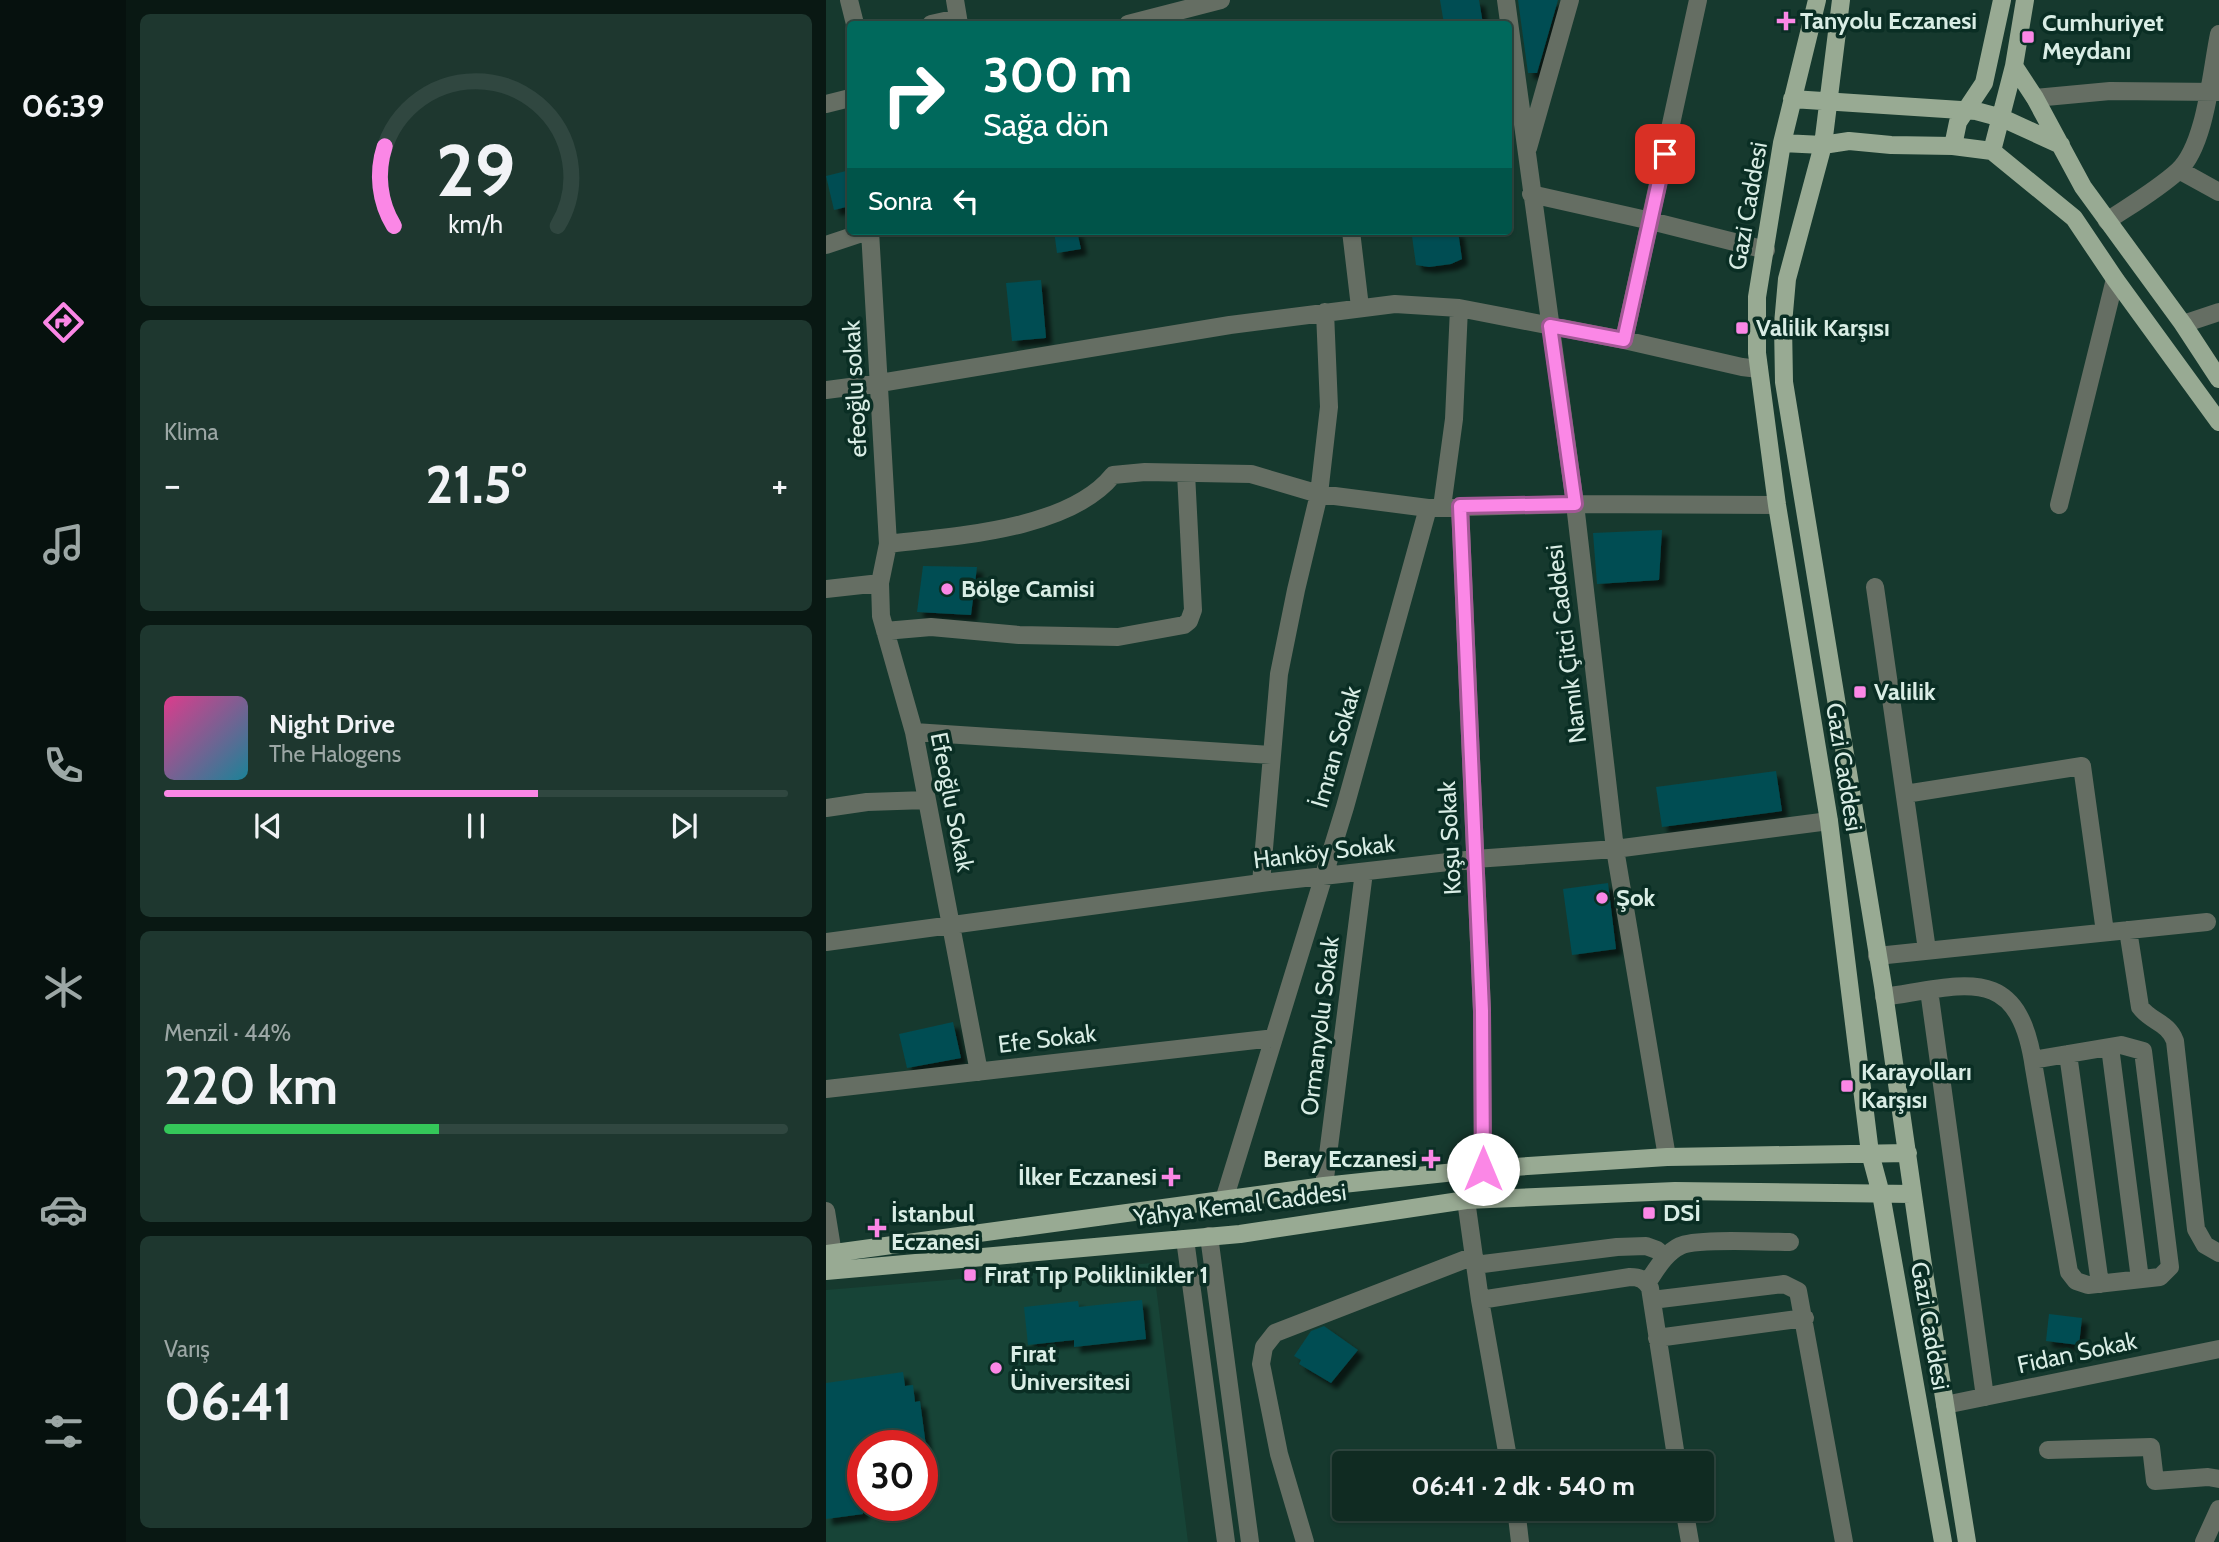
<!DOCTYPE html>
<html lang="tr">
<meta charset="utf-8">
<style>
body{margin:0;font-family:Cabin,sans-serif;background:#1e372f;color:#f1f3f6;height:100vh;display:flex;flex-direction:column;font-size:26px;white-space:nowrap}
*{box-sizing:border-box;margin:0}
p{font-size:23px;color:#9ca7a5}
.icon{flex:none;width:38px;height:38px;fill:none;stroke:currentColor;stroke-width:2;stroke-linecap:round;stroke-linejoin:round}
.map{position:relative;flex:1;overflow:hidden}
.details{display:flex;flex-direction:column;gap:14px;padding:14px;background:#091813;width:700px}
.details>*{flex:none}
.banner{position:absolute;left:21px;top:21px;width:665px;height:214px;border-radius:7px;box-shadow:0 2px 5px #0004,0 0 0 2px #304740;background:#00695c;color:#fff;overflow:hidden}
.speed{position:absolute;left:21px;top:1430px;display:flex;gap:14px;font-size:35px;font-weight:700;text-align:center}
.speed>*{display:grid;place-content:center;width:91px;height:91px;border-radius:50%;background:#102b22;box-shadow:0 2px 5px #0004,0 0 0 2px #304740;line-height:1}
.speed .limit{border:10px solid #d22;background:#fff;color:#111}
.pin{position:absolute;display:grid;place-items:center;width:60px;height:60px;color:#fff;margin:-30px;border-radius:14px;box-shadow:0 4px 10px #0006}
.me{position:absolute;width:77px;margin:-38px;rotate:0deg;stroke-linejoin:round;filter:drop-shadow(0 0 5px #0008)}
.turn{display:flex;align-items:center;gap:24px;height:147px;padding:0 21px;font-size:32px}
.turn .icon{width:91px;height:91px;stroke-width:2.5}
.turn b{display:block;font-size:49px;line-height:60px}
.then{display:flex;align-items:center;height:66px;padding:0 21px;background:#0003;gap:14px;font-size:26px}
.big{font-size:52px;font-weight:700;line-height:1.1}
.details .card{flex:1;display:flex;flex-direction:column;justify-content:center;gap:10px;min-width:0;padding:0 24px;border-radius:10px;background:#1e372f}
.details .dial{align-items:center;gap:0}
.dial svg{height:182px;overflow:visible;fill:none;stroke:#304740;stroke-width:7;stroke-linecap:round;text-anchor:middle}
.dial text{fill:#f1f3f6;stroke:none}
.song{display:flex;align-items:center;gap:21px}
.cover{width:84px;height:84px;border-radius:10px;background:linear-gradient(135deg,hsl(330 70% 55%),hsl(190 70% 35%))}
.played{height:7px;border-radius:4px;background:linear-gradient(90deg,#fb87e6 60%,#304740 60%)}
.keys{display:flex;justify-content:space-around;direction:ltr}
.heat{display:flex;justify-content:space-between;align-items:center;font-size:38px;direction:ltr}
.charge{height:10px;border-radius:5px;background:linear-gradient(90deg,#34c759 44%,#304740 0)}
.trip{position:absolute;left:506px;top:1451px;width:382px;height:70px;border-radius:7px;background:#102b22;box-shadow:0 2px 5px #0004,0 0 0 2px #304740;font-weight:700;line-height:70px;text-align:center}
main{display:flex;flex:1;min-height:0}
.tab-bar{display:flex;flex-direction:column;width:126px;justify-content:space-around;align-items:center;background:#06110e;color:#9ca7a5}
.tab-bar .icon{width:49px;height:49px}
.tab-bar .selected{color:#fb87e6}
.tab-bar b{font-size:32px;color:#f1f3f6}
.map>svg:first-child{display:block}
.built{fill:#174437;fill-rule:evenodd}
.building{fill:#004d52;filter:url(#shadow)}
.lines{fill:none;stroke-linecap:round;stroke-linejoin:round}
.minor{stroke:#656e63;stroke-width:18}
.major{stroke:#98aa93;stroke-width:18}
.route-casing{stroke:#a35896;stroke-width:18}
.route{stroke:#fb87e6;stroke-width:12}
.poi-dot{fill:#fb87e6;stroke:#0a2e24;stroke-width:2.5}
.labels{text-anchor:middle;stroke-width:7;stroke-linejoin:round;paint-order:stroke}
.poi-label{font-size:24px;font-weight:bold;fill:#d9ede5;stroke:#0a2e24;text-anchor:start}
.street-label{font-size:24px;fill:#d9ede5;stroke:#0a2e24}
</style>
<main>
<nav class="tab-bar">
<b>06:39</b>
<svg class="icon selected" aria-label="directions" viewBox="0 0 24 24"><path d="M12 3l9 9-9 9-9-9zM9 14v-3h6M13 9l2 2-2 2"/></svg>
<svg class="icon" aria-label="music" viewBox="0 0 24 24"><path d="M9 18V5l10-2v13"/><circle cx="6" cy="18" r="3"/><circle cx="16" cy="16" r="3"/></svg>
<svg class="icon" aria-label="phone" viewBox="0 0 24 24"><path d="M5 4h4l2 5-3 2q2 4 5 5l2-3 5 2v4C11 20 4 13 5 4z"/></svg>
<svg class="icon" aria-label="climate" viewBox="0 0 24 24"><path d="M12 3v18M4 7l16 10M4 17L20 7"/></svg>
<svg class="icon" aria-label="car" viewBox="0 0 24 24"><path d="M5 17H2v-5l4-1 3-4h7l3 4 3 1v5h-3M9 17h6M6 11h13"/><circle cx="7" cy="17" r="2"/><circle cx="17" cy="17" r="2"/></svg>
<svg class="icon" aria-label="filters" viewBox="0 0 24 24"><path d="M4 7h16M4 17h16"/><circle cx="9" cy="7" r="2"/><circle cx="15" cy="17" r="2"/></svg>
</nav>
<section class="details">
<div class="card dial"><svg viewBox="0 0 100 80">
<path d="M14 69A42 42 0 1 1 86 69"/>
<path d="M14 69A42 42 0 0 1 10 34" stroke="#fb87e6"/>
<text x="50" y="56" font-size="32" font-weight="700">29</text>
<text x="50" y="72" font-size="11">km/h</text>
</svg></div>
<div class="card"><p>Klima</p>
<div class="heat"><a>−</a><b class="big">21.5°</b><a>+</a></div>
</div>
<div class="card">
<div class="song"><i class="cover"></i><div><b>Night Drive</b><p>The Halogens</p></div></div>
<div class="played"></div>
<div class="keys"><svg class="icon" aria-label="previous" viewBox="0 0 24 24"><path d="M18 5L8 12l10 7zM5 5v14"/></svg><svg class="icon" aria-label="pause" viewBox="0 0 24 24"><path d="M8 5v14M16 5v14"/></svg><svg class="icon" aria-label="next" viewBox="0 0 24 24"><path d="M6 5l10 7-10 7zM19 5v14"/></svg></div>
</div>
<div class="card"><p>Menzil · 44%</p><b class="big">220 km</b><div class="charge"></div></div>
<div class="card"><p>Varış</p><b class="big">06:41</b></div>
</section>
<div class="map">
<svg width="1393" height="1542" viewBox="0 0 1393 1542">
<defs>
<filter id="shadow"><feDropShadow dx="6" dy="6" stdDeviation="2" flood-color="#0009"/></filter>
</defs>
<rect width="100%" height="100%" fill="#16392e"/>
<path class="built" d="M327 1263 362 1542H0V1290ZM37 1446H96V1505H37Z"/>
<path class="building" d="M614 0H653L657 24H618Z
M692 0H732L711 73H702Z
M24 170V206L8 210 0 176Z
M228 231H251L255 249 231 253Z
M605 231H632L636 259 625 264 603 267 590 265 586 236 606 233Z
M215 280 220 338 186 341 180 283Z
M836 530 833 580 771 584 767 533Z
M97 566 151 567 145 615 91 612Z
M950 771 956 811 836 827 830 787Z
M782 883 790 949 746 955 737 889Z
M127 1022 135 1058 81 1068 73 1034Z
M316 1300 320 1339 248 1347V1340L202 1345 198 1307 252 1301 253 1307Z
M1223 1314 1256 1318 1253 1345 1220 1341Z
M498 1326 532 1350 505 1383 473 1364 475 1360 468 1356 485 1331Z
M77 1372 79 1386 87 1385 89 1402 94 1401 100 1446H37V1514L0 1519V1383Z"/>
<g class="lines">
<path class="minor" d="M23 0 29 24
M129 0 133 24
M680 0 749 504 789 849 841 1157
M105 24 132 18
M302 24 395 0
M1209 98 1284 91 1393 92
M0 104 24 98
M702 148 744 0
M1353 170 1393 192
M705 194 825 221 940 250
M1281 221C1305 205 1331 190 1352 171 1380 145 1385 72 1393 34
M44 231 62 544 54 583 55 616 88 732 153 1072
M525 231 534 307
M0 245 42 231
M1357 324 1393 312
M798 340 872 0
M0 390 54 383 404 325 569 304 633 308 798 340 916 367 933 369
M1233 505 1289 279
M634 506 656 1011 657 1169
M616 507 628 419 633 308
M62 544C128 536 243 530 287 475L319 472 425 474 493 494 602 508 749 504 951 505
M1049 587 1101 950
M0 589 54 583
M59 631 105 627 193 635 292 637 358 625 363 621 367 610 360 473
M88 732 445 755
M1079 794 1256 766 1279 932
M0 808 41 802 101 800
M435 883 453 674 470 590 493 494 503 407 499 312
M1302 930 1314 1007C1325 1022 1342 1022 1349 1041L1370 1229 1379 1245 1393 1253
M0 942 435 883 649 859 789 849 1003 821
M1051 956 1381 922
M1103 990 1159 1397
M1058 997C1140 985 1193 962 1208 1068L1243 1272 1250 1281 1262 1285 1334 1277 1344 1267 1317 1051 1295 1045 1207 1060
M1284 1047 1314 1279
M1242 1054 1274 1284
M0 1089 448 1038
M498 1186 538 872
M398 1200 519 807 602 508
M640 1200 654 1300 683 1463
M0 1211 7 1254
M383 1236 424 1542
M359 1239 400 1542
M649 1265 791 1247 820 1246 831 1250 839 1257
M821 1283C830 1270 839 1253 854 1246 869 1238 942 1242 964 1242
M654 1300 804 1277C813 1277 819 1279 824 1288L851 1463
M826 1300 958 1284 972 1291 1018 1542
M831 1338 979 1318
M1119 1405 1393 1349
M1222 1450 1325 1447 1329 1481 1382 1477 1393 1479
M690 1508 694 1542
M858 1508 864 1542
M479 1542 453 1454 435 1364 438 1347 449 1333 648 1256
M1378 1542 1393 1509"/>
<path class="major" d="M991 0 956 143 931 297V353L951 505 1003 821 1044 1153 1055 1194 1117 1542
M1015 0 997 145 961 279 957 324 958 382 1057 986 1098 1272 1141 1542
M1188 66 1209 98 1257 187 1357 324 1393 379
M966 99 1150 111 1176 118 1235 145
M956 143 997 145 1023 141 1065 145 1127 146 1166 151
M1127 146 1132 122 1158 83 1176 0
M1166 151 1248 218 1289 279 1393 422
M1166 151 1188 66 1199 0
M0 1254 498 1186 657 1169 841 1157 1082 1153
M0 1271 414 1234 640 1200 849 1191 1086 1194"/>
</g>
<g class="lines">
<defs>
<path id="route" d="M657 1169 656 1011 634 506 749 504 724 326 798 340 839 154"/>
</defs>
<use href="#route" class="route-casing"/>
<use href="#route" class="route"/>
</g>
<g class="poi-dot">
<path d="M956.5 10.5h7v7h7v7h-7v7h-7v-7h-7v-7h7z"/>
<rect x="1195" y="30" width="14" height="14" rx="3.5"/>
<rect x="909" y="321" width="14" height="14" rx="3.5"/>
<circle cx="121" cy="589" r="7"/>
<rect x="1027" y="685" width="14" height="14" rx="3.5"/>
<circle cx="776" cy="898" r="7"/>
<rect x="1014" y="1079" width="14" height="14" rx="3.5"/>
<path d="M601.5 1148.5h7v7h7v7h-7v7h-7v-7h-7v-7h7z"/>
<path d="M341.5 1166.5h7v7h7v7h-7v7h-7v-7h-7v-7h7z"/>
<rect x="816" y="1206" width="14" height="14" rx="3.5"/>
<path d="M47.5 1217.5h7v7h7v7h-7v7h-7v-7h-7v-7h7z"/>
<rect x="137" y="1268" width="14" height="14" rx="3.5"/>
<circle cx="170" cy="1368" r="7"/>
</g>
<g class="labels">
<g class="poi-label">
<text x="974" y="29">Tanyolu Eczanesi</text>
<text x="1216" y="31">Cumhuriyet<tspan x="1216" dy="28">Meydanı</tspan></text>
<text x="930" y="336">Valilik Karşısı</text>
<text x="135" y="597">Bölge Camisi</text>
<text x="1048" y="700">Valilik</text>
<text x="790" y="906">Şok</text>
<text x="1035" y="1080">Karayolları<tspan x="1035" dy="28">Karşısı</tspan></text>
<text x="591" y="1167" text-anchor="end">Beray Eczanesi</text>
<text x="331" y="1185" text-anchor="end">İlker Eczanesi</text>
<text x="837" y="1221">DSİ</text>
<text x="65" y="1222">İstanbul<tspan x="65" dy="28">Eczanesi</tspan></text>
<text x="158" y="1283">Fırat Tıp Poliklinikler 1</text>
<text x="184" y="1362">Fırat<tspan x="184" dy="28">Üniversitesi</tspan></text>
</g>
<g class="street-label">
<text transform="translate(922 206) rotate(-80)" y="8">Gazi Caddesi</text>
<text transform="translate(29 389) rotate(-93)" y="8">efeoğlu sokak</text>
<text transform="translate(740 644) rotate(-97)" y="8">Namık Çitci Caddesi</text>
<text transform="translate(510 747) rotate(-74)" y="8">İmran Sokak</text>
<text transform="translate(1018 767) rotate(81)" y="8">Gazi Caddesi</text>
<text transform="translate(126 802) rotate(79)" y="8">Efeoğlu Sokak</text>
<text transform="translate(624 838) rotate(-93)" y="8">Koşu Sokak</text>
<text transform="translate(498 852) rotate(-7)" y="8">Hanköy Sokak</text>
<text transform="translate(494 1026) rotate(-83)" y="8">Ormanyolu Sokak</text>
<text transform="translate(221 1039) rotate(-7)" y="8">Efe Sokak</text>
<text transform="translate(414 1205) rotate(-7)" y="8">Yahya Kemal Caddesi</text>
<text transform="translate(1104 1326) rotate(80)" y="8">Gazi Caddesi</text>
<text transform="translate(1251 1353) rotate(-12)" y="8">Fidan Sokak</text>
</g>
</g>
</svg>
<div class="speed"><div class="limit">30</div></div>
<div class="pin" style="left:839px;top:154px;background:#d93025"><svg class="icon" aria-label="arrive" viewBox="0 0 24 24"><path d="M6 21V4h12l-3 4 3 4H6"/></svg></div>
<svg class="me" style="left:657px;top:1169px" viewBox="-20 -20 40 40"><circle r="19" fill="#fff"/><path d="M0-13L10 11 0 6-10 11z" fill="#fb87e6"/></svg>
<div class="trip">06:41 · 2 dk · 540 m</div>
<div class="banner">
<div class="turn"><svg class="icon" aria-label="right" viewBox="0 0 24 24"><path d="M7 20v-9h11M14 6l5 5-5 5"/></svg><div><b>300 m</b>Sağa dön</div></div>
<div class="then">Sonra<svg class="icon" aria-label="left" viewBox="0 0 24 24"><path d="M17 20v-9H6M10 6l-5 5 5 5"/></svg></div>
</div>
</div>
</main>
